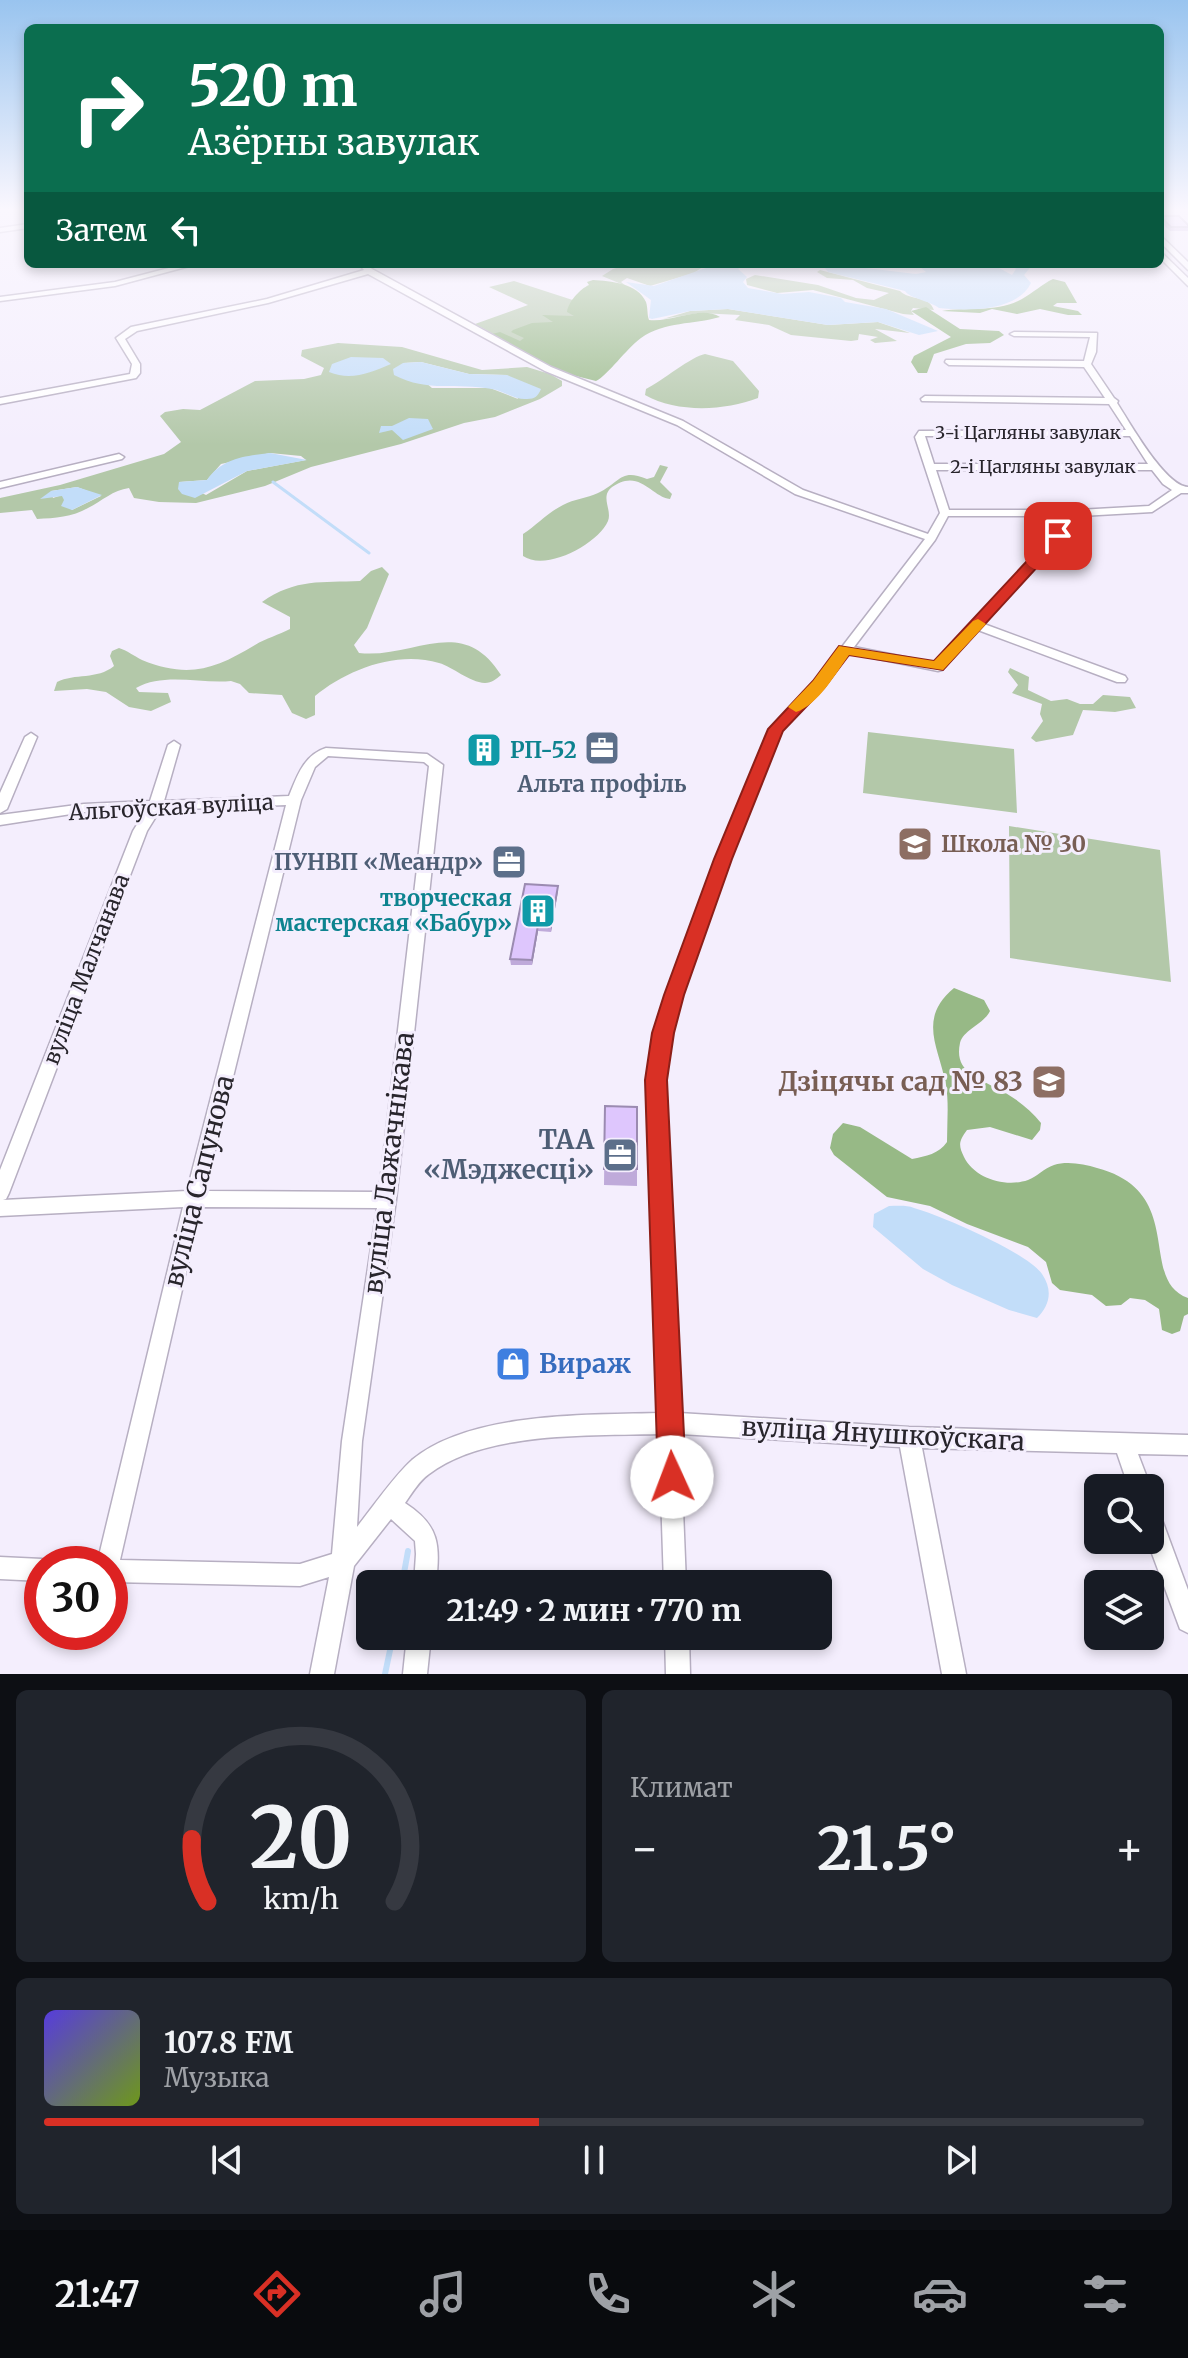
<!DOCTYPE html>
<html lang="ru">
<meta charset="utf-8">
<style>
body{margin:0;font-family:Merriweather,serif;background:#20242c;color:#f1f3f6;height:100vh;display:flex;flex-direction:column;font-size:30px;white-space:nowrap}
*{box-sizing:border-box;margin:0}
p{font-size:26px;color:#9ea1a6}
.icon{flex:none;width:44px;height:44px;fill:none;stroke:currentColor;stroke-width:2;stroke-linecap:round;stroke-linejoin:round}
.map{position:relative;height:1674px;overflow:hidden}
.panel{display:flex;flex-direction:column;gap:16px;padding:16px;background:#0d0f14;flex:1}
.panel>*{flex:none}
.guide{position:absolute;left:24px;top:24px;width:1140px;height:244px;border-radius:12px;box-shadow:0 4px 12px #0003;background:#0b6e4f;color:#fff;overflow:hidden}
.tools{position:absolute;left:1084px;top:1474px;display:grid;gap:16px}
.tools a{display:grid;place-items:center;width:80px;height:80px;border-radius:12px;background:#171b24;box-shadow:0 4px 12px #0003;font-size:40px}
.speed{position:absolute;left:24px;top:1546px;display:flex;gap:16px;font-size:40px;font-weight:700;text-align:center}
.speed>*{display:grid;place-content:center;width:104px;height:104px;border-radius:50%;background:#171b24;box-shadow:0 4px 12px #0003;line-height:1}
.speed .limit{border:12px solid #d22;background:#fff;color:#111}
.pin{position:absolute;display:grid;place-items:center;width:68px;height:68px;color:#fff;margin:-34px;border-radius:16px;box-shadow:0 4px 12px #0006}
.me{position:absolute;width:88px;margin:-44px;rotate:358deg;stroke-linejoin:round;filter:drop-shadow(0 0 6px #0008)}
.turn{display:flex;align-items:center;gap:28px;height:168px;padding:0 32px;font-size:36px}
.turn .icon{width:104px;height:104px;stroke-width:2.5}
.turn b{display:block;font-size:56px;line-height:68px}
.then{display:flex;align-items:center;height:76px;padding:0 32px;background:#0003;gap:16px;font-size:30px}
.big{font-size:60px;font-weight:700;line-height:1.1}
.panel .widget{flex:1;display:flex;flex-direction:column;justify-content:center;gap:12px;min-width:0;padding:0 28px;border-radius:12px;background:#20242c}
.panel .dial{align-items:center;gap:0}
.dial svg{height:208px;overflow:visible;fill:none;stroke:#363941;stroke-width:7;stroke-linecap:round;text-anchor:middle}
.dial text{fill:#f1f3f6;stroke:none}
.song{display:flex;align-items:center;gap:24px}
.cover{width:96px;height:96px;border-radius:12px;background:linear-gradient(135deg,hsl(250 70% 55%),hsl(80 70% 35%))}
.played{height:8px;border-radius:4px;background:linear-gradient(90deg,#d93025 45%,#363941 45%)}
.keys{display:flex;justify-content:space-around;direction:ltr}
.heat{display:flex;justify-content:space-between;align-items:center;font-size:44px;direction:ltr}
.panel .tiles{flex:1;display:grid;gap:16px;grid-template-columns:1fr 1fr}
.widget:last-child{grid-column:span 2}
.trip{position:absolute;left:356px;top:1570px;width:476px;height:80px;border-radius:12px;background:#171b24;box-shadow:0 4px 12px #0003;font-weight:700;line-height:80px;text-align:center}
.tab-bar{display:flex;height:128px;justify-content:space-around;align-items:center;background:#090b0e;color:#9ea1a6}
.tab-bar .icon{width:56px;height:56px}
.tab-bar .selected{color:#d93025}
.tab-bar b{font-size:36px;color:#f1f3f6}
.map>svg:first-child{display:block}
.green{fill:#b3c8a9;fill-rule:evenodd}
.forest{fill:#97b986}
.water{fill:#c2ddf9}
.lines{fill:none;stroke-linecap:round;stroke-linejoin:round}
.stream-far1{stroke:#c2ddf9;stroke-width:3}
.stream{stroke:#c2ddf9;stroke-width:6}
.minor-casing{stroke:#b7afc2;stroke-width:3}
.major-casing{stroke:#b7afc2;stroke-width:3}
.minor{fill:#fff;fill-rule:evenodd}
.major{fill:#fff;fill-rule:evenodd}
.wall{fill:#bfaada}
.shaded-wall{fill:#9b8bb1}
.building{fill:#dec6fd;stroke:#9b8bb1;stroke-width:2}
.route{fill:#d93025;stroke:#8d1f18;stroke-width:2}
.slow{fill:#f59e0b}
.labels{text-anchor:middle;stroke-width:6;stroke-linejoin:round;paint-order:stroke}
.far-street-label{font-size:18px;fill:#28252c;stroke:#f4eefd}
.culture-label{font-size:22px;font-weight:bold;fill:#0d838f;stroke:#f4eefd;text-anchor:start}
.service-label{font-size:22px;font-weight:bold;fill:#4e5e75;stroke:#f4eefd}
.street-label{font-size:22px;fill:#28252c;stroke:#f4eefd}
.education-label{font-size:22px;font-weight:bold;fill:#785e54;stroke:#f4eefd;text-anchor:start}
.near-education-label{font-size:26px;font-weight:bold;fill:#785e54;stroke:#f4eefd;text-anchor:end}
.near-service-label{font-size:26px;font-weight:bold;fill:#4e5e75;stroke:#f4eefd;text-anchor:end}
.near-street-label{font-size:26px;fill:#28252c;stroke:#f4eefd}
.near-shop-label{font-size:26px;font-weight:bold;fill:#366cbe;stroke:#f4eefd;text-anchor:start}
</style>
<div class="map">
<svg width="1188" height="1674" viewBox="0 0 1188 1674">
<rect width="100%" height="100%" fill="#f4eefd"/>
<path class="green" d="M629 264H704V266L694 273 650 286 627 278 621 282 626 286 602 276 613 269Z
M820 270 900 291C910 301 929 295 934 310L913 308 911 311 914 315 903 314 813 290 777 293 747 285 746 279 755 275 818 285 856 298 874 300 889 293 867 288 853 280 827 278 817 272Z
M514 281 585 304 552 355 533 356 475 324 528 305 489 287Z
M728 309 828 325 878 322 910 333 875 329 897 341 875 343 870 340 878 337 859 334 858 340 851 341 791 335 769 325 735 320 740 315 699 313 663 319 690 311Z
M338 343 402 347 482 370 527 367 550 374 562 381V386L540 399 495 417 464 423 401 444 311 467 265 486 196 503 159 502 134 498 129 488C113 490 102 501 88 508 72 517 55 518 37 519L32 510 0 513V498L60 485 164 454 181 442 160 416 165 412 183 409 200 410 255 381 304 379 321 375 324 368 301 356 302 350ZM421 362 469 374 507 375 518 399 490 388H432L403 363ZM270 453 301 456 306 460 247 471 206 495 179 482 207 480 221 464ZM77 487 101 496 72 510 62 495 53 498 51 491Z
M705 354 733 361 759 391 758 398C724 411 677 413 645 395L646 389C662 381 692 356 705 354Z
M660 465 668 467 660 482 672 494 670 499C654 497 644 477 625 481 620 482 612 486 609 490 602 499 612 511 608 521 598 544 546 572 523 556V534C537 525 547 513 563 505 574 499 587 498 598 493 621 482 620 468 647 479L654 477Z
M382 567 389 574 367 628 354 645 359 653C414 659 462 613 501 675 496 679 492 683 485 683 469 682 453 667 439 663 397 650 346 670 315 696V715L306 719 292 713 282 695 249 693 240 684 231 681C201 684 164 672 136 688L139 692 168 693 171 702 151 711 129 707 106 692 87 689 54 691 57 682C75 673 97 680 114 666L110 656 112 651 119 648C128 651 134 656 142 660 189 679 215 669 255 645 266 638 279 635 290 629V617L262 602C296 578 322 583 360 581L371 571Z
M1010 668 1029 677 1028 690 1051 701 1067 699 1080 704H1093L1103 695 1130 697 1136 708 1115 712 1083 710 1073 735 1036 742 1031 738 1043 721 1040 714 1042 704 1012 693 1018 685 1008 672Z
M868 732 1014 749 1017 813 863 793Z
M1009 826 1160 850 1171 982 1010 958Z"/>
<path class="forest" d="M1053 279 1065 282 1077 303H1057L1053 306 1078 311 1082 315H1068L1040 309 1017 314 992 309 980 313 942 311C967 307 998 313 1022 299 1033 293 1042 284 1053 279Z
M593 280C610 281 638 283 646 302 648 308 647 315 649 320 671 323 701 305 720 317 693 325 665 321 641 338 626 349 608 375 596 381L564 373 492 334 500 332 520 341 524 338 511 332 513 330 532 323 553 322 542 315 574 316 567 312C568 302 580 289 589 285L587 282Z
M926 307 960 329 999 331 1004 335 990 343 966 344 934 354 927 373H918L911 362 914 356 951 337 911 311Z
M954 988 984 1000 990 1011C983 1025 964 1029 960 1043 954 1071 976 1077 996 1088 1013 1096 1029 1108 1041 1123L1040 1130 1032 1140 990 1127 967 1130C959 1141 958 1145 964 1157 974 1178 1005 1188 1028 1180 1037 1177 1044 1168 1054 1165 1067 1161 1084 1164 1097 1168 1188 1192 1137 1280 1188 1298V1314L1184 1316 1180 1331 1172 1334 1162 1330 1159 1309 1145 1300 1130 1298 1121 1305 1106 1306 1092 1295 1060 1290 1052 1283 1046 1262 1028 1247 967 1224 930 1206 887 1197 834 1155 830 1148 833 1134 843 1123 860 1127 912 1159C926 1156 939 1154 947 1142 947 1123 949 1104 946 1085 939 1047 917 1019 954 988Z"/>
<path class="water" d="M707 264H744L738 269 747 277 743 282 748 288 782 294 809 292 841 298 845 302 886 309 938 331 919 335 878 322 828 325 728 309 690 311 652 319 649 318 651 300 626 282 654 286 706 268Z
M927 264H1000L999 268 1012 275 1016 269 1012 264H1033L1024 275 1031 283C1017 312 966 311 939 308 930 301 909 298 905 291L828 272 825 268 849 266 916 274 926 272 920 267Z
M351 357 383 358 391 364C370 373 351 381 329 372L332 364Z
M421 362 469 374 507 375 541 389C538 396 535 399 527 399 515 400 504 391 492 389 456 382 429 393 394 375L393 369 403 363Z
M409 418 428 419 433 429 403 440 392 430 379 433 381 426H392Z
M270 453 307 460 247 471 195 498 182 494 178 489 179 482 207 480C222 458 245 456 270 453Z
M77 487 102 495 72 510 61 506 64 500 62 496 40 499 51 491Z
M889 1206C898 1206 907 1205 914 1208 940 1215 1028 1253 1042 1274 1053 1290 1050 1305 1037 1318L1009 1310 952 1285 923 1269 873 1227 874 1214Z"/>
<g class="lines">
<path class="stream-far1" d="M273 482 369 553"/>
<path class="stream" d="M402 1584 408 1551
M385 1674 393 1636"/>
<defs>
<path id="minor" d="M28 224V228L0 232V228Z
M184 264H197L115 286 0 301V297L115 282Z
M359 264H367L372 269 551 367 683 421 803 490 928 534 940 513 915 437 919 431 1126 430 1109 404 922 401 921 399 925 396 1105 398 1084 367 949 365 945 362 946 360 1084 361 1090 337 1014 336 1010 334 1014 332 1097 333 1096 352 1091 364 1114 398 1118 401 1117 403C1130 423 1165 486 1188 487V493H1181L1152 512 1081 516 984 624 1125 676 1127 679 1125 682H1117L978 630 942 670 938 671 849 653 823 688 782 730 730 859 682 995 671 1033 664 1080 679 1413 909 1427 1188 1435V1455L1138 1454 1151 1488 1150 1490V1488H1129L1117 1453 922 1448 966 1674H942L900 1447 680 1434 686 1584H664L659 1434C590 1436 485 1431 429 1474 419 1481 412 1493 405 1503 440 1526 440 1544 436 1584H414L416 1554 415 1541 391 1519 354 1566 334 1674H310L329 1577 300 1586 110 1582V1564H97L183 1207 0 1216V1170L133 831 146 810 84 812 0 825V815L84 804 150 801 168 745 174 741 180 745 164 801 289 796C297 776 304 755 326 748L427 754 443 765 396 1200 362 1441 357 1527C372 1508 395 1475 412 1460 470 1412 586 1415 658 1413L648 1080 655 1033 666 995 716 859 770 729 815 682 925 539 795 494 677 425 545 371 368 274 268 303 137 331 125 339 140 364V373L136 378 0 404V398L130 374 132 364 116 338 131 327 267 299 364 270ZM925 436H1130L1148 464H934ZM936 470H1152L1163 484 1172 490 1149 506 1078 510H949ZM948 516H1070L935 663 854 647 935 540ZM328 756 424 762 429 766 379 1192 205 1191 301 800 315 767ZM286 805 187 1191 3 1200 6 1199 9 1193 147 831 160 810ZM201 1207 377 1208 342 1441 332 1554 300 1564 120 1560Z
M119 454 124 457 122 459 0 488V482Z
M31 733 37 737 7 809 0 813V793L25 737Z
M1150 1506 1158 1509 1188 1590V1633L1180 1629 1147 1540H1150Z
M0 1557 42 1559 51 1564H42V1581L0 1579Z
M407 1636H431L427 1674H403Z
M665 1636H689L690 1674H666Z"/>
<path id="major" d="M1160 235 1188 262V270L1160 242Z
M1160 251 1188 278V286L1160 258Z"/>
</defs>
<use href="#minor" class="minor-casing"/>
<use href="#major" class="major-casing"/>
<use href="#minor" class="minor"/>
<use href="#major" class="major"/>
</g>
<path class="wall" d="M1160 216 1188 225V231H1170L1160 221Z
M558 886 551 932 538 931 532 965H511L510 959Z
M605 1106 637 1169V1186L604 1185Z"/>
<path class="shaded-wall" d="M558 886V891L551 932V926Z
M538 925V931L532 965V960Z"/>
<path class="building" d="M1160 216H1179L1188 225V227H1171Z
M525 884 558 886 551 926 538 925 532 960 510 959Z
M605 1106 637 1107V1169H604Z"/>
<linearGradient id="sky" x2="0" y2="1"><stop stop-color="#99c4ef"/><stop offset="0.47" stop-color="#faf7fe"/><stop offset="1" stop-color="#faf7fe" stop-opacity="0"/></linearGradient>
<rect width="1188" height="445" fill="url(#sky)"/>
<path class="route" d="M1058 531 1065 536 1063 539 943 670 849 655 824 688 783 731 732 859 684 995 674 1033 667 1080 686 1477 682 1487 672 1491 662 1487 658 1477 645 1080 652 1033 664 995 714 859 768 729 813 681 839 646 934 661 1053 533Z"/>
<path class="slow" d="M978 619 986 624 943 670 849 655C836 673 818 705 796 712L788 707 813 681 839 646 934 661 973 621Z"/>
<defs>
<symbol id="office-square" viewBox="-11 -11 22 22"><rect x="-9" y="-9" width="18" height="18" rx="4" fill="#5c6f8a" stroke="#f4eefd"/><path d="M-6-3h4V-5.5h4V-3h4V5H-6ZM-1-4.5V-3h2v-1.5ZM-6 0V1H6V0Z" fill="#fff"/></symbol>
<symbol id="building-square" viewBox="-11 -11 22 22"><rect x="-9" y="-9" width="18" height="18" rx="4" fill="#0f9aa8" stroke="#f4eefd"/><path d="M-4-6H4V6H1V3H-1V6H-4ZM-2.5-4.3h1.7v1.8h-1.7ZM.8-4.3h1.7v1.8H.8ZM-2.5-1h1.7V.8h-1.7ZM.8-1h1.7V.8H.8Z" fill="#fff"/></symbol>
<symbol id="school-square" viewBox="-11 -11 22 22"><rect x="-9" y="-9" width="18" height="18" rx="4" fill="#8d6e63" stroke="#f4eefd"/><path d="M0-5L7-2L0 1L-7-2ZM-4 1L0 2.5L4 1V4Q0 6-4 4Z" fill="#fff"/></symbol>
<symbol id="shop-square" viewBox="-11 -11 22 22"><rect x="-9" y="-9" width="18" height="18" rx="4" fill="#3f7fe0" stroke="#f4eefd"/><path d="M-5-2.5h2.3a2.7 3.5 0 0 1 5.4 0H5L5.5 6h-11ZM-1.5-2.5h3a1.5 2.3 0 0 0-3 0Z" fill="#fff"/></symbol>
</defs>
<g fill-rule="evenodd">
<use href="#office-square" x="582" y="728" width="40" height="40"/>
<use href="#building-square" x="464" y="730" width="40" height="40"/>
<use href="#school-square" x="895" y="824" width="40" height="40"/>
<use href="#office-square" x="489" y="842" width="40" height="40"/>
<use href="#building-square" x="518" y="891" width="40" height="40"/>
<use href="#school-square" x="1029" y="1062" width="40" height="40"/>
<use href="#office-square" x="600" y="1135" width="40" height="40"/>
<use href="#shop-square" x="493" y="1344" width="40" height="40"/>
</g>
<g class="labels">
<g class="far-street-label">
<text x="1028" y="439">3-і Цагляны завулак</text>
<text x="1043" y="473">2-і Цагляны завулак</text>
</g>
<g class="culture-label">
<text x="510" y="758">РП-52</text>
<text x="512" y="906" text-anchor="end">творческая<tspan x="512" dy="25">мастерская «Бабур»</tspan></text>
</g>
<g class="service-label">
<text x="602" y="792">Альта профіль</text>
<text x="483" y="870" text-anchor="end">ПУНВП «Меандр»</text>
</g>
<g class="street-label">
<text transform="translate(171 807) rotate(-3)" y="8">Альгоўская вуліца</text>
<text transform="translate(86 969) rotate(-69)" y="8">вуліца Малчанава</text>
</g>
<g class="education-label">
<text x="941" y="852">Школа № 30</text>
</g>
<g class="near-education-label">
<text x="1023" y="1091">Дзіцячы сад № 83</text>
</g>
<g class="near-service-label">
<text x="594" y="1149">ТАА<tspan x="594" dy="30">«Мэджесці»</tspan></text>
</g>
<g class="near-street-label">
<text transform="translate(389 1163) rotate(-83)" y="9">вуліца Лажачнікава</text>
<text transform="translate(199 1181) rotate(-76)" y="9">вуліца Сапунова</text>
<text transform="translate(883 1434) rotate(3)" y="9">вуліца Янушкоўскага</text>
</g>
<g class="near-shop-label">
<text x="539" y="1373">Вираж</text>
</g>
</g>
</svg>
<div class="tools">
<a><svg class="icon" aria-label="search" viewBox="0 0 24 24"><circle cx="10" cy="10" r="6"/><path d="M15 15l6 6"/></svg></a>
<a><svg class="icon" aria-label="layers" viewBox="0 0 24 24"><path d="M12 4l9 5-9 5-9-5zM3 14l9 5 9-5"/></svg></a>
</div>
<div class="speed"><div class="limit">30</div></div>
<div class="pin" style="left:1058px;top:536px;background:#d93025"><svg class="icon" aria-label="arrive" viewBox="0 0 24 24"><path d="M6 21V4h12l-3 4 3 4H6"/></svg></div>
<svg class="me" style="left:672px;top:1477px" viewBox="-20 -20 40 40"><circle r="19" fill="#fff"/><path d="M0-13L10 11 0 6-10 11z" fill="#d93025"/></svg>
<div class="trip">21:49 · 2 мин · 770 m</div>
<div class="guide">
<div class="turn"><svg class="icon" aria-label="right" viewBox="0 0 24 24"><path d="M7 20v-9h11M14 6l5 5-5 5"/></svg><div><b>520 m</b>Азёрны завулак</div></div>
<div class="then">Затем<svg class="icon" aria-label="left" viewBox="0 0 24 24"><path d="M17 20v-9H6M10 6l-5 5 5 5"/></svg></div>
</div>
</div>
<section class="panel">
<div class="tiles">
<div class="widget dial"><svg viewBox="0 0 100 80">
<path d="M14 69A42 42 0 1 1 86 69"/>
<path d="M14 69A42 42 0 0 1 8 45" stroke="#d93025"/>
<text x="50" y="56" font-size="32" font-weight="700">20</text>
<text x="50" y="72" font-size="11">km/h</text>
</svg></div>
<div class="widget"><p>Климат</p>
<div class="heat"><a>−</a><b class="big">21.5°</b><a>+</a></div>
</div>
<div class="widget">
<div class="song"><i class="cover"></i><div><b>107.8 FM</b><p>Музыка</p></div></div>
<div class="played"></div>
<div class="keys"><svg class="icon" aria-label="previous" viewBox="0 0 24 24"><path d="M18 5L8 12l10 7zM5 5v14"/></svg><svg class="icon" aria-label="pause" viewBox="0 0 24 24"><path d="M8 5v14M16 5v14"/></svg><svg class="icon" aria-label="next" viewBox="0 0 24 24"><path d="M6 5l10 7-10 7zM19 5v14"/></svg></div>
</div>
</div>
</section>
<nav class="tab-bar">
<b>21:47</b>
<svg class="icon selected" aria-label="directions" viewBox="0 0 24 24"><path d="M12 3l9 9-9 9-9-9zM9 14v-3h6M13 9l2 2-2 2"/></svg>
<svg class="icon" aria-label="music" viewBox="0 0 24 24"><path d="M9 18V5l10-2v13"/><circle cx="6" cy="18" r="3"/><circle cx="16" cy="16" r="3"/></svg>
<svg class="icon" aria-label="phone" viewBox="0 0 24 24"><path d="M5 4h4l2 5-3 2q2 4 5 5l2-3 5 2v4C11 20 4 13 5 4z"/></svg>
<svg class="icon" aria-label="climate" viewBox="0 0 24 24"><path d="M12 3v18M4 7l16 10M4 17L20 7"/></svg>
<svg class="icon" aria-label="car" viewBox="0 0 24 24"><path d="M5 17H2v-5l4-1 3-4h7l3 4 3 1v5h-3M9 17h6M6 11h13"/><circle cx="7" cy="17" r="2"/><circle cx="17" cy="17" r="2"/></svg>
<svg class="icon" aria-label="filters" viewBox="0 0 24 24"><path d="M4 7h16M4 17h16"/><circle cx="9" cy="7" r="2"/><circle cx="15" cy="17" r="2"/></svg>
</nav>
